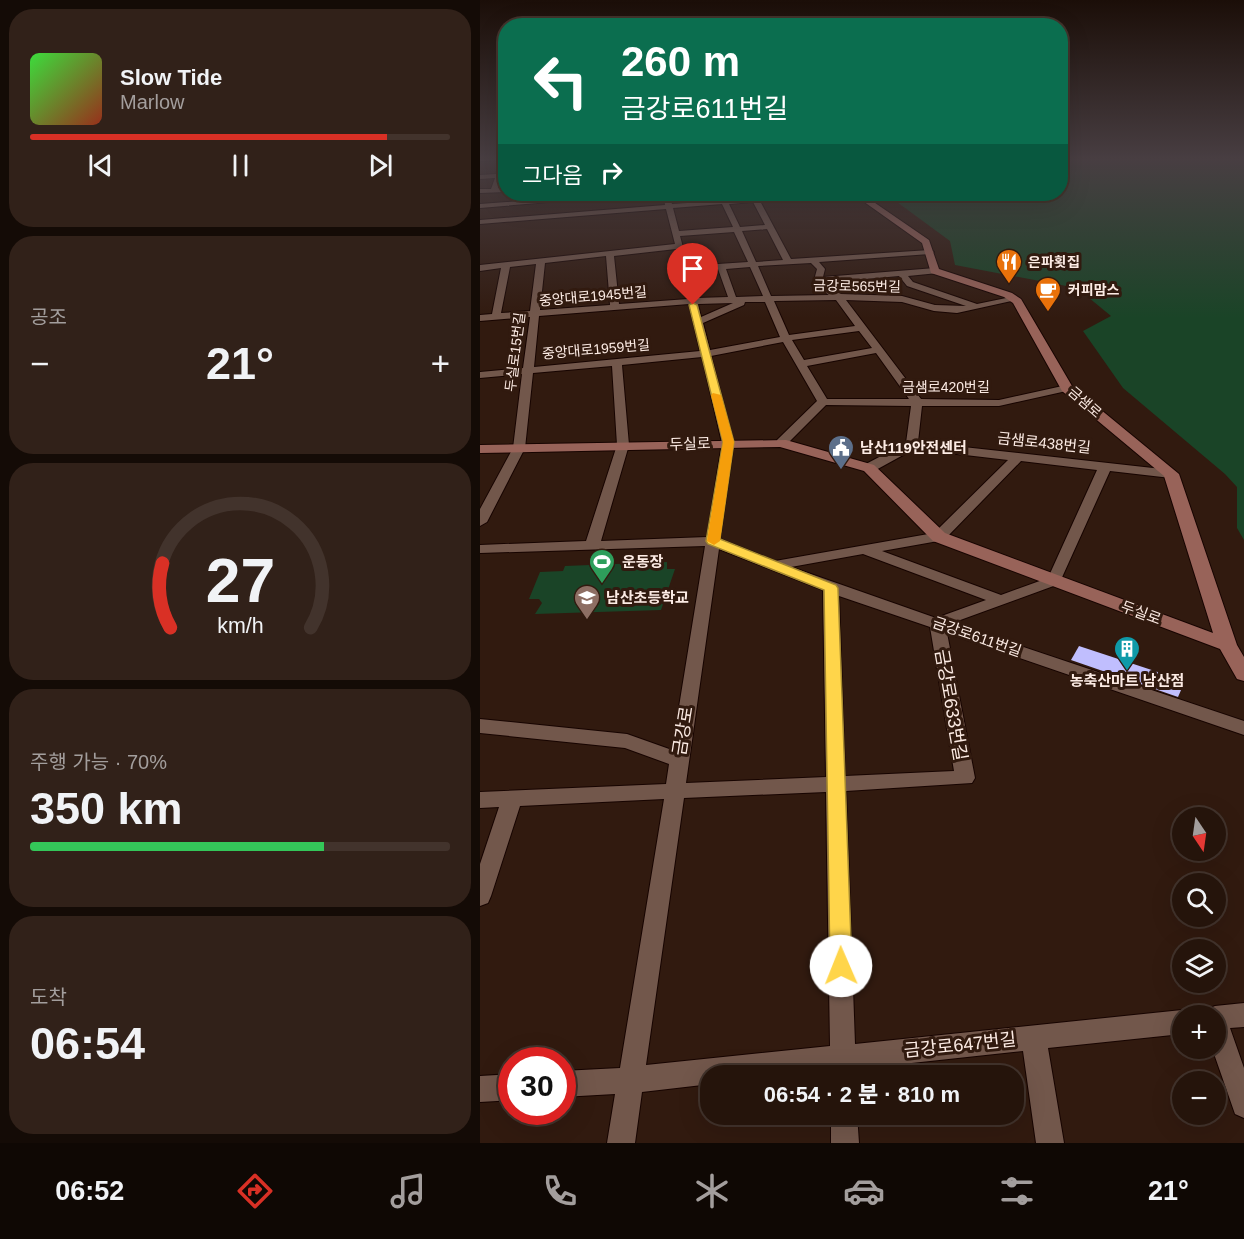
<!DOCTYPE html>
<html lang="ko">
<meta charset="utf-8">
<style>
body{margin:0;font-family:Arial,"Noto Sans KR",sans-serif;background:#312119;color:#f1f3f6;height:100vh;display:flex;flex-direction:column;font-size:22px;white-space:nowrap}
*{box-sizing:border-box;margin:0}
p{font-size:20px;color:#a39e9d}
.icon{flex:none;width:33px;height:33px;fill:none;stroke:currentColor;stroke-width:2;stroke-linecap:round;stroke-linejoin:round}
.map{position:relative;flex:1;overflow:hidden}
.details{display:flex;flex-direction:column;gap:9px;padding:9px;background:#140b06;width:480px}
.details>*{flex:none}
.banner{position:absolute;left:18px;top:18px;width:570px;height:183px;border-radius:24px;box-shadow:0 6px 24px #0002,0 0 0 2px #42332c;background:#0b6e4f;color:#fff;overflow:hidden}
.needle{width:39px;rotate:167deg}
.buttons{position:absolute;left:692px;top:807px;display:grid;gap:12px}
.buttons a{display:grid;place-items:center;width:54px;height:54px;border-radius:50%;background:#25140b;box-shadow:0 6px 24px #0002,0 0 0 2px #42332c;font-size:30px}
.speed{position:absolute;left:18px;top:1047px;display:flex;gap:12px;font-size:30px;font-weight:700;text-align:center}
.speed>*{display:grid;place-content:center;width:78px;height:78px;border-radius:50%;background:#25140b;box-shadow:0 6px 24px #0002,0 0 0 2px #42332c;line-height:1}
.speed .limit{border:9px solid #d22;background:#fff;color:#111}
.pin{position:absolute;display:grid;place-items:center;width:51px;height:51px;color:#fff;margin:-62px -26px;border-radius:50% 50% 50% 0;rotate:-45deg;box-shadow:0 0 6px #0007}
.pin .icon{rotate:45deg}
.me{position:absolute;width:66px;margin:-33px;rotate:359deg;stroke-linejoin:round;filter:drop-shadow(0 0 4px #0008)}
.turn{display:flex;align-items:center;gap:21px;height:126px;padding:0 24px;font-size:27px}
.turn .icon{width:78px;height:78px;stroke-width:2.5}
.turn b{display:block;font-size:42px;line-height:51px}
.then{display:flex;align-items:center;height:57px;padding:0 24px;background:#0003;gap:12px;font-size:22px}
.big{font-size:45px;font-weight:800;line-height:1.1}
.details .card{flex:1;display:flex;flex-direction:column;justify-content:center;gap:9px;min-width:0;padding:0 21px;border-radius:24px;background:#312119}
.details .dial{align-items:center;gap:0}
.dial svg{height:156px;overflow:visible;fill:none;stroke:#42332c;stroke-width:7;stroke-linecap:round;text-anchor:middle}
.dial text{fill:#f1f3f6;stroke:none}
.song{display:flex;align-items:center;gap:18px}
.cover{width:72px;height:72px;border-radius:9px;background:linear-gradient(135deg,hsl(120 70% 55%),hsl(10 70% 35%))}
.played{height:6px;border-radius:3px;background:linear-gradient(90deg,#d93025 85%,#42332c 85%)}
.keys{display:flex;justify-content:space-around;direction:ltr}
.heat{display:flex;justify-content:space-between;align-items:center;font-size:33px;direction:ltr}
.charge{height:9px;border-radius:4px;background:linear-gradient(90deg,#34c759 70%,#42332c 0)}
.trip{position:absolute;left:220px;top:1065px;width:324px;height:60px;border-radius:24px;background:#25140b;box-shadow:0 6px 24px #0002,0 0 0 2px #42332c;font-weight:800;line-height:60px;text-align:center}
.tabs{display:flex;height:96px;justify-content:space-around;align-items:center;background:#0f0804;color:#a39e9d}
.tabs .icon{width:42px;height:42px}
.tabs .selected{color:#d93025}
.tabs b{font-size:27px;color:#f1f3f6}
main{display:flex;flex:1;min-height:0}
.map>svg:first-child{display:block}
.green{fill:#1a4427}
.building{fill:#c0befe}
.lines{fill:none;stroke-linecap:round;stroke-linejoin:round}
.minor-casing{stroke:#170400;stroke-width:2}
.major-casing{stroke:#170400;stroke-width:2}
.minor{fill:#72574b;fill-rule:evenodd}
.major{fill:#986359;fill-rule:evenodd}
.route{fill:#ffd54a;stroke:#a68a30;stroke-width:1.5}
.slow{fill:#f59e0b}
.labels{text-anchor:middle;stroke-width:6;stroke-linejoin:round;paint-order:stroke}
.far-poi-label{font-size:14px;font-weight:bold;fill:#fcebe4;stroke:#311a0f;text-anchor:start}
.far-street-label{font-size:14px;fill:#fcebe4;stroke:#311a0f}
.street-label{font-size:15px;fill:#fcebe4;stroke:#311a0f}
.poi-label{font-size:15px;font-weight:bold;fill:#fcebe4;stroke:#311a0f;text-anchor:start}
.near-street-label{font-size:18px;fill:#fcebe4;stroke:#311a0f}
</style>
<main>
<section class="details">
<div class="card">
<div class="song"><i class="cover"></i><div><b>Slow Tide</b><p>Marlow</p></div></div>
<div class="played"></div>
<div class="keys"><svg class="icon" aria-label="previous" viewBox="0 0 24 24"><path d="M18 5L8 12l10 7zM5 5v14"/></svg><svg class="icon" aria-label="pause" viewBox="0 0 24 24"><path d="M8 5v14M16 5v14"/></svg><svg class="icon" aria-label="next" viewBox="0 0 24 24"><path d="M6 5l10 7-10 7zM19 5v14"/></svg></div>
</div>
<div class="card"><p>공조</p>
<div class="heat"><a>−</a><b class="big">21°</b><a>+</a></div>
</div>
<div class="card dial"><svg viewBox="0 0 100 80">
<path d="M14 69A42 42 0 1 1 86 69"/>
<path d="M14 69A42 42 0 0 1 10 36" stroke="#d93025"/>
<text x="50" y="56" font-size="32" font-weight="700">27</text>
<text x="50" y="72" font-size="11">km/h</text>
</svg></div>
<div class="card"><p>주행 가능 · 70%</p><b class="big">350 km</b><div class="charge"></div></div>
<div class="card"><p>도착</p><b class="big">06:54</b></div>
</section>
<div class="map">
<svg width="764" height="1143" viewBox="0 0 764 1143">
<rect width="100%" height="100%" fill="#311a0f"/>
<path class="green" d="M581 158H764V540L757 528V487L745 474 643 388 603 331 631 316 597 288 475 265 470 241 406 194H580Z
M187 562V569H195L181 610 55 614 62 603 59 599H49L60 572 83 571 85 566Z"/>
<path class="building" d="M599 646 705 681 698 697 591 660Z"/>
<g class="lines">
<defs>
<path id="minor" d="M0 158H26L18 188H26V192L0 193V189H11L15 178 0 179V175L16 174 20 160 0 161Z
M140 194H164L0 208V204Z
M183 194H189L192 204 345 194 342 196 280 201 311 259 450 250 454 252 450 254 339 262 345 269 343 277 455 268 459 271 458 273 428 276 433 282 497 304 536 296V300L477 313 454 311 422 302 366 300 441 399 519 400 587 385 593 388 591 390 519 406H442L438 442 691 470 697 474 691 478 630 471 579 584 472 623 764 721V735L467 633 495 778 492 783 366 791 375 1044 702 1010 711 1013 712 1016H702V1034L568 1048 584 1143H556L543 1051 376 1069V1076H350V1072L315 1076H231V1084L162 1092 155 1143H127L135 1094 82 1097V1071L140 1068 184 799 40 806 11 896 8 903 0 906V864L19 807 0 808V792L186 784 189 764 145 748 0 733V719L147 734 192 750 225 546 0 553V545L106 541 137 445 132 366 53 373 45 448 7 522 0 526V509L33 448 42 374 0 378V372L43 368 50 317 0 321V315L12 314 21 268 0 271V265L195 244 186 209 0 224V220L185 205ZM273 202 285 225 260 227 249 204ZM242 204 253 227 199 231 193 208ZM287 229 303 260 276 262 262 231ZM254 232 268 262 208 266 200 236ZM196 249 208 299 139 304 134 256ZM126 256 130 305 60 310 65 263ZM331 263 337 269 333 284 349 295 291 296 278 266ZM56 264 50 311 21 313 30 267ZM270 267 283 296 256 297 246 269ZM238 269 248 297 216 298 209 271ZM419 276 427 286 486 306 455 305 422 296 361 294 342 283ZM356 300 375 326 309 335 294 301ZM265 302H285L300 337 230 350 223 323 264 305ZM253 303 221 317 218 304ZM209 304 220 351 54 367 59 316ZM379 331 392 348 324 360 312 340ZM303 342 337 401 297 440V446H305L346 405 431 406 426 443 384 465 383 468 384 471H394L434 449 528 460 454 533 295 561 240 539 254 443 231 356ZM396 353 429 399H347L327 366ZM222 357 242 443 227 537 121 541 149 445 142 365ZM541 461 617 470 568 578 521 595 402 551 464 540ZM239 549 343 590 346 777 206 783ZM383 554 506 600 456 618 311 567ZM359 596 450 627 474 771 365 776ZM346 792 350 1046 166 1065 204 798Z
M764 1003V1027L750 1028 764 1068V1118L755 1114 732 1048H735V1016H724L726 1010 735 1006Z
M32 1074V1100L0 1102V1076Z
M351 1114H377L379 1143H351Z"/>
<path id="major" d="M373 194H382L449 240 459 269 532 293 541 299 592 386 699 474 757 645 764 657V681L757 679 740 649 453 541 384 471 300 447 0 453V445L306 440 394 465 465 533 733 633 684 476 582 391 533 303 524 297 451 273 442 243Z"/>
</defs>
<use href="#minor" class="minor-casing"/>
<use href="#major" class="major-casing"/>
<use href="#minor" class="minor"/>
<use href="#major" class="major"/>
</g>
<linearGradient id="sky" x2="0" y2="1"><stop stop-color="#1b0e08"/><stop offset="0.5" stop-color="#483e42"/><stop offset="1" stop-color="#483e42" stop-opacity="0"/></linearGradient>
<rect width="764" height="318" fill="url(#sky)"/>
<path class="route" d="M213 303 217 305 254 442 240 539 356 585 358 588 372 966 369 973 361 976 354 973 350 966 344 590 228 544 226 541 243 442 209 305Z"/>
<path class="slow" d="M233 393 241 395 254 442 240 541 234 545 227 541 243 442 231 395Z"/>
<defs>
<symbol id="restaurant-pin" viewBox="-11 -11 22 30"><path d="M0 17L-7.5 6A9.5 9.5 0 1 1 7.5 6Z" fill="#e8710a" stroke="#311a0f"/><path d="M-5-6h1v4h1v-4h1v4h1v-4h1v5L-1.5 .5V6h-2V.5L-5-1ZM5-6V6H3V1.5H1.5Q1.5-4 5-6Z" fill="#fff"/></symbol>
<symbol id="cafe-pin" viewBox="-11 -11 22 30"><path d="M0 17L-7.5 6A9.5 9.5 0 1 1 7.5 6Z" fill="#e8710a" stroke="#311a0f"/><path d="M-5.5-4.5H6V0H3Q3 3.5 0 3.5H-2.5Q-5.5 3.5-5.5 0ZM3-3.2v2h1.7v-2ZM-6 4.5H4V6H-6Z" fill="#fff"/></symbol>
<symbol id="civic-pin" viewBox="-11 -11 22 30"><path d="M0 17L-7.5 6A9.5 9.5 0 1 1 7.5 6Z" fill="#5c6f8a" stroke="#311a0f"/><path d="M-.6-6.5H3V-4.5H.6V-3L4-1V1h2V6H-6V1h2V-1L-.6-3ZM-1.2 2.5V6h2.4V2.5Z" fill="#fff"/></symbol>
<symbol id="stadium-pin" viewBox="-11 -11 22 30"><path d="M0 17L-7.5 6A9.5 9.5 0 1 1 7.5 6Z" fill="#2e9e5b" stroke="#311a0f"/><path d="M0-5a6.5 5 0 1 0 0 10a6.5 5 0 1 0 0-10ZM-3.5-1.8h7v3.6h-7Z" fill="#fff"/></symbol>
<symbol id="school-pin" viewBox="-11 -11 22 30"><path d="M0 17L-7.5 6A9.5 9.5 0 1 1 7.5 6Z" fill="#8d6e63" stroke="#311a0f"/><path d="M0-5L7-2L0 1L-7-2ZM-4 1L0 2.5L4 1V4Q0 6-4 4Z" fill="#fff"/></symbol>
<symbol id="building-pin" viewBox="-11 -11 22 30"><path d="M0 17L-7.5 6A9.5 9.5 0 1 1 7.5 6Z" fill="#0f9aa8" stroke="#311a0f"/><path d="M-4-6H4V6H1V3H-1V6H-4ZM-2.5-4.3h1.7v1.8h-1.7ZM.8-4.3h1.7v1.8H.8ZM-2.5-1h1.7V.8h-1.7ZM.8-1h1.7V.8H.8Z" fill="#fff"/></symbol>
</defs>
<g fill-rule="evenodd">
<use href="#restaurant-pin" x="514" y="247" width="30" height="40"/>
<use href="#cafe-pin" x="553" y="275" width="30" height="40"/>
<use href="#civic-pin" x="346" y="433" width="30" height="40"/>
<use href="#stadium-pin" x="107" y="547" width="30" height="40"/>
<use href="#school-pin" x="92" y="583" width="30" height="40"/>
<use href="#building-pin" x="632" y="634" width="30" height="40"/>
</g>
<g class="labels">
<g class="far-poi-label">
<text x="548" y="267">은파횟집</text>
<text x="588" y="295">커피맘스</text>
</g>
<g class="far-street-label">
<text transform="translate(377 286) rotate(1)" y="5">금강로565번길</text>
<text transform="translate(113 296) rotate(-5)" y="5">중앙대로1945번길</text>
<text transform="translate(116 349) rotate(-5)" y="5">중앙대로1959번길</text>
<text transform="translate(35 352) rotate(-83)" y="5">두실로15번길</text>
<text x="466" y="392">금샘로420번길</text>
<text transform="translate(605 402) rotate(41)" y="5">금샘로</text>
</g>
<g class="street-label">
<text transform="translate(564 443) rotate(6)" y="5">금샘로438번길</text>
<text transform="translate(210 444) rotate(-2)" y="5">두실로</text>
<text transform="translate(661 613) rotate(20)" y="5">두실로</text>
<text transform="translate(497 637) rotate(19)" y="5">금강로611번길</text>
</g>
<g class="poi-label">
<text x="380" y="453">남산119안전센터</text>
<text x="142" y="567">운동장</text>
<text x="126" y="603">남산초등학교</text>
<text x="647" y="686" text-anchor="middle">농축산마트 남산점</text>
</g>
<g class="near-street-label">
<text transform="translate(471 705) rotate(80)" y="6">금강로633번길</text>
<text transform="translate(203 731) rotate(-81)" y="6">금강로</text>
<text transform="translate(480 1045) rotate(-6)" y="6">금강로647번길</text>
</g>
</g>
</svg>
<div class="buttons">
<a><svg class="needle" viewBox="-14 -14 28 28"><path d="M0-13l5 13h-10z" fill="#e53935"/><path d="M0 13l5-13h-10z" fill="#a39e9d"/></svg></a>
<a><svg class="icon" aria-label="search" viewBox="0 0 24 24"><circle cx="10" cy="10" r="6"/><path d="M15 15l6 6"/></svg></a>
<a><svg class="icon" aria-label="layers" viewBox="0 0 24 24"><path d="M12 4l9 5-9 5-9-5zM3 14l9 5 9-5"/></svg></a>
<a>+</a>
<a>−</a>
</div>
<div class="speed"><div class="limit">30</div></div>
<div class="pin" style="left:213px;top:305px;background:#d93025"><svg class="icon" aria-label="arrive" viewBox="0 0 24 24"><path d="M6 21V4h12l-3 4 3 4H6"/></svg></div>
<svg class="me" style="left:361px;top:966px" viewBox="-20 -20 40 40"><circle r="19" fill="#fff"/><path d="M0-13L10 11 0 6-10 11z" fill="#ffd54a"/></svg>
<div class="trip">06:54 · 2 분 · 810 m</div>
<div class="banner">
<div class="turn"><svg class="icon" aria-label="left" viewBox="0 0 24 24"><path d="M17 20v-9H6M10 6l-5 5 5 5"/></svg><div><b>260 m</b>금강로611번길</div></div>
<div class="then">그다음<svg class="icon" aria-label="right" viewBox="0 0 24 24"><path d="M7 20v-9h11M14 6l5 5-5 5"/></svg></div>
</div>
</div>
</main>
<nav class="tabs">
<b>06:52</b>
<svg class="icon selected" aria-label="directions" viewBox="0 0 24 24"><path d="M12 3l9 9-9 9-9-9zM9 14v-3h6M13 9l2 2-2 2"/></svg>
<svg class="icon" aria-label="music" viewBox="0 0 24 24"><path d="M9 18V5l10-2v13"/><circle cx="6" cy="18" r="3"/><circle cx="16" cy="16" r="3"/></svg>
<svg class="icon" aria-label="phone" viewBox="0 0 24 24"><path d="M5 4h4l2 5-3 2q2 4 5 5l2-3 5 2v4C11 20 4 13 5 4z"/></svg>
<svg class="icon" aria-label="climate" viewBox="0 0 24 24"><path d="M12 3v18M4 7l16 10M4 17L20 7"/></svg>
<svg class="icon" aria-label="car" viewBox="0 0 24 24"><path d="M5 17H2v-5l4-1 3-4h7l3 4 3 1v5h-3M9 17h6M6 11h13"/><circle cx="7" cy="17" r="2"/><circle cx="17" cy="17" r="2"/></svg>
<svg class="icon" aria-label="filters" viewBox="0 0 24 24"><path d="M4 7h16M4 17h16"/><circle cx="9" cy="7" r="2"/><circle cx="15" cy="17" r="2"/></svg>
<b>21°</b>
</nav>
